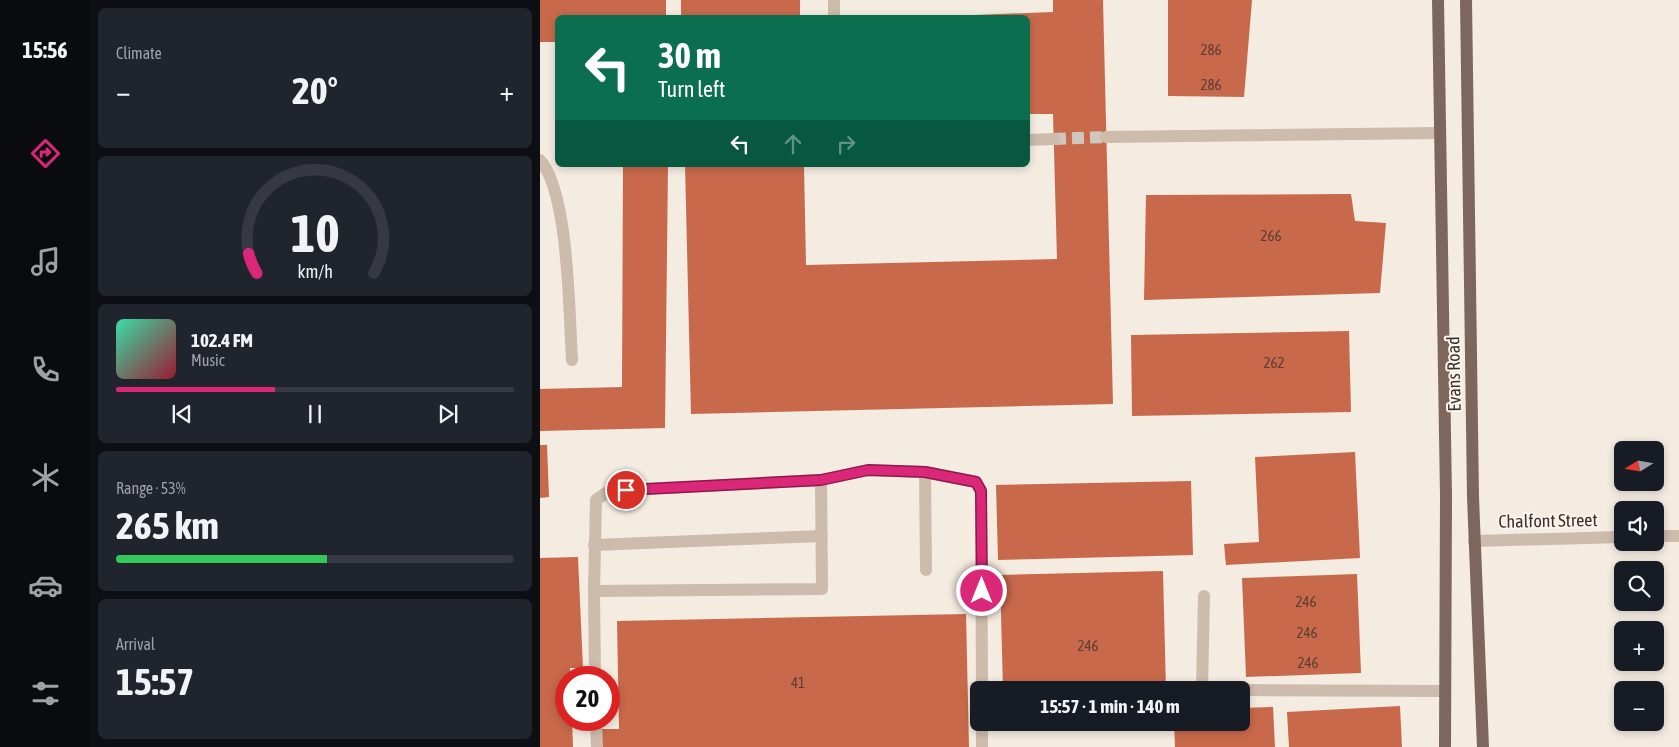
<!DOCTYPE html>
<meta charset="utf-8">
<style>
body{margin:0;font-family:"Asap Condensed",sans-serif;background:#20242c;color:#f1f3f6;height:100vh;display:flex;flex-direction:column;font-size:19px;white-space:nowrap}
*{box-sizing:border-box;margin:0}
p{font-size:16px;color:#9ea1a6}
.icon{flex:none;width:28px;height:28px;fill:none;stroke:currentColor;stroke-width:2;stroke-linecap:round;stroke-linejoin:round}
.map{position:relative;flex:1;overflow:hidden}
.drawer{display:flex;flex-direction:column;gap:8px;padding:8px;background:#0d0f14;width:450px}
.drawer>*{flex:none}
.top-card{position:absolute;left:15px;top:15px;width:475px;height:152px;border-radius:8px;box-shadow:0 2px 8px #0003;background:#0b6e4f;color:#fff;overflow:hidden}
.needle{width:32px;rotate:259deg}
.buttons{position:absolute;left:1074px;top:441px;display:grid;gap:10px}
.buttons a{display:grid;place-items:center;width:50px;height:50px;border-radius:8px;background:#171b24;box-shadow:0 2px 8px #0003;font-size:25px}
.speed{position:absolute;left:15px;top:666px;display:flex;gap:10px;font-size:25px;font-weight:700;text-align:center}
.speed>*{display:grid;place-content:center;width:65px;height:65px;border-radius:50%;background:#171b24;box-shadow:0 2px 8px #0003;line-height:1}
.speed .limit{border:8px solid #d22;background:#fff;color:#111}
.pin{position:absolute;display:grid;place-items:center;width:42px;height:42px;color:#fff;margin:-21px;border:2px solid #fff;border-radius:50%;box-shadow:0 1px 5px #0007}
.me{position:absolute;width:55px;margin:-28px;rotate:0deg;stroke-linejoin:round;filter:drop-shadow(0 0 4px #0008)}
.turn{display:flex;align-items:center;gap:18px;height:105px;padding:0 20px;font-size:22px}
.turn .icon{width:65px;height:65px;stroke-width:2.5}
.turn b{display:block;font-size:35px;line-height:42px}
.lanes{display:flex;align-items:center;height:48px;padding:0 20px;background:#0003;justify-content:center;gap:25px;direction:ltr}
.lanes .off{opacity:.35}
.big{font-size:38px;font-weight:700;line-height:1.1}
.drawer .tile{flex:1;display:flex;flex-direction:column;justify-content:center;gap:8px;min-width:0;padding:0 18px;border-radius:8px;background:#20242c}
.drawer .dial{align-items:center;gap:0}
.dial svg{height:130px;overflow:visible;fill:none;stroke:#363941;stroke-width:7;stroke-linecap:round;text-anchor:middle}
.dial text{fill:#f1f3f6;stroke:none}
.song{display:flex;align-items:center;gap:15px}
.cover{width:60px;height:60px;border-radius:8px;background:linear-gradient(135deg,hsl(160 70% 55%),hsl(350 70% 35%))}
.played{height:5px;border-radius:2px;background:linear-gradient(90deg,#db2777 40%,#363941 40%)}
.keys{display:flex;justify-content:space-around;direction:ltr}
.heat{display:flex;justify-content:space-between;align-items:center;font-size:28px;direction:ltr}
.charge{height:8px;border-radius:4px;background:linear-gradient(90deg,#34c759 53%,#363941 0)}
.trip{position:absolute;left:430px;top:681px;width:280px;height:50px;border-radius:8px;background:#171b24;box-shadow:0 2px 8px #0003;font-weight:700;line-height:50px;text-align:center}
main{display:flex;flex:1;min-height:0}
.tab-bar{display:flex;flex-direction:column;width:90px;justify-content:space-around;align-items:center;background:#090b0e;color:#9ea1a6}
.tab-bar .icon{width:35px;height:35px}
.tab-bar .active{color:#db2777}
.tab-bar b{font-size:22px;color:#f1f3f6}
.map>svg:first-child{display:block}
.building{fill:#c8694b}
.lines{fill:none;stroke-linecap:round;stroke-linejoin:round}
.minor-tunnel{stroke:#cfc6bd;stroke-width:12;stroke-dasharray:12 6;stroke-linecap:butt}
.minor{stroke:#cdbbac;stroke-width:12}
.major{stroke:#7d675c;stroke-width:12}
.route-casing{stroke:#8e194d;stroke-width:12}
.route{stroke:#db2777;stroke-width:9}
.labels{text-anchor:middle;stroke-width:4;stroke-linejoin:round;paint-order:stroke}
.number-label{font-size:15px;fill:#5e3e33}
.street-label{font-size:18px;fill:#3b302b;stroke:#fbf5ee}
</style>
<main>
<nav class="tab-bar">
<b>15:56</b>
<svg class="icon active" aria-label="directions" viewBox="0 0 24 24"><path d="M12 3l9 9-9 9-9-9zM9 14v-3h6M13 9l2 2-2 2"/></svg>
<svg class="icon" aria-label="music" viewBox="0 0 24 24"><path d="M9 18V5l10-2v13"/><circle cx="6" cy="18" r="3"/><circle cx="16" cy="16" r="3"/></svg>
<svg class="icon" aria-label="phone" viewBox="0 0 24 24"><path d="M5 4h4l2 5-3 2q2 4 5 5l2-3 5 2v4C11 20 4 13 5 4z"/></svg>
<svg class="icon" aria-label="climate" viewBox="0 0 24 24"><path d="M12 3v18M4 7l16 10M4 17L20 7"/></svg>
<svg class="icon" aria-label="car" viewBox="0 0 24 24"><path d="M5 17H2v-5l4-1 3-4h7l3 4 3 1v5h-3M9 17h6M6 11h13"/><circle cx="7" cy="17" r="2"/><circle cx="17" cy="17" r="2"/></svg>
<svg class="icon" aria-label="filters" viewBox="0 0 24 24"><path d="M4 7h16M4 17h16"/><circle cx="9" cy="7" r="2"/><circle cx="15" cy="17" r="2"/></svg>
</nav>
<section class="drawer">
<div class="tile"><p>Climate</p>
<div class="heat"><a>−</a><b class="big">20°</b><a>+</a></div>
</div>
<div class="tile dial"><svg viewBox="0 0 100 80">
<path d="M14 69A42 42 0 1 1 86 69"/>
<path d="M14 69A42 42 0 0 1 9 57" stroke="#db2777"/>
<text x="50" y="56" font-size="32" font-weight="700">10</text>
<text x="50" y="72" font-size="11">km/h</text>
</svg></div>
<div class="tile">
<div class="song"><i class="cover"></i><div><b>102.4 FM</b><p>Music</p></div></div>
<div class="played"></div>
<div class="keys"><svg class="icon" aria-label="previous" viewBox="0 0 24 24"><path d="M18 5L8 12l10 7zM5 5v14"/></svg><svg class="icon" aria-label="pause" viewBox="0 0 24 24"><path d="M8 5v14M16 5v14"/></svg><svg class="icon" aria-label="next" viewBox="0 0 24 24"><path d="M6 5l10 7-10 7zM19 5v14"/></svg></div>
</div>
<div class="tile"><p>Range · 53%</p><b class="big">265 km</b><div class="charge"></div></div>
<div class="tile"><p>Arrival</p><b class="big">15:57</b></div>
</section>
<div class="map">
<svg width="1139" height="747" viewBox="0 0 1139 747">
<rect width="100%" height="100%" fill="#f4ebe1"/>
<path class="building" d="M0 0H126V18H18V42H0Z
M141 0H260V18H141Z
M513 0H563L573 404 151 414 145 165H264L266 265 517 259 513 114H488V18H358L513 12Z
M628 0H712L704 97 628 96Z
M83 165H128L125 428 0 431V389L82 387Z
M811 194 815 221 846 223 840 293 604 300 606 195Z
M809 331 811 412 592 416 591 335Z
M0 445H7L9 497 0 498Z
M815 452 820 558 686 565 684 544 719 542 715 457Z
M651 481 653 555 458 560 456 485Z
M38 557 43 668H30V678H26V720H32L33 747H0V558Z
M623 571 626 690H463L460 575Z
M817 574 821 673 706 677 702 578Z
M426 614 429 747H59V729H79L77 621Z
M860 706 862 747H749L747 712Z
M733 707 735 747H635L634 722H701V708Z"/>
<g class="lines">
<path class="minor-tunnel" d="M514 139 566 137"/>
<path class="minor" d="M294 0V18
M566 137 900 133
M488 140 514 139
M0 160C29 192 29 314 32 360
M385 472 386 570
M1115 536H1139
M934 541 1082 537
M54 545 282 536
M54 591 282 589 281 480
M55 678 54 591 56 500 66 493 86 490 281 480 328 470 385 472 436 482 441 491 442 690
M662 690 664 596
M701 690 905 691
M56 720 57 747
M442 722V747"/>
<path class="major" d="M898 0 906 496 905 747
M926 0 933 497 943 747"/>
</g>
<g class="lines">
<defs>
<path id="route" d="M86 490 281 480 328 470 385 472 436 482 441 491 442 591"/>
</defs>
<use href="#route" class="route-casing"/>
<use href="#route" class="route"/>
</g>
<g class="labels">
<g class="number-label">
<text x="671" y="55">286</text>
<text x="671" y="90">286</text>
<text x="731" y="241">266</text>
<text x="734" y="368">262</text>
<text x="766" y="607">246</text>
<text x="767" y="638">246</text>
<text x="548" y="651">246</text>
<text x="768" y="668">246</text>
<text x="258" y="688">41</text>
</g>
<g class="street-label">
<text transform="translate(914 374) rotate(-91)" y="6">Evans Road</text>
<text transform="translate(1008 521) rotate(-1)" y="6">Chalfont Street</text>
</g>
</g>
</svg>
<div class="buttons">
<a><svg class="needle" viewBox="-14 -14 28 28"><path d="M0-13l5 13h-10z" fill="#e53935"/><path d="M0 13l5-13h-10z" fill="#9ea1a6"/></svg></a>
<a><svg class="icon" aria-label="sound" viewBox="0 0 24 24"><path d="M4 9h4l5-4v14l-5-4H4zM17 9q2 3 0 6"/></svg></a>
<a><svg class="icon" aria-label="search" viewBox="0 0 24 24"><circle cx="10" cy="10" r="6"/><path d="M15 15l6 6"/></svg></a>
<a>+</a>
<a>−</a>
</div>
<div class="speed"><div class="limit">20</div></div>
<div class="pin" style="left:86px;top:490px;background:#d93025"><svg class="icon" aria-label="arrive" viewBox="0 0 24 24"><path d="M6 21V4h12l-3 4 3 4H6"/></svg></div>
<svg class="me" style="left:442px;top:591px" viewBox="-20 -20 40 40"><circle r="17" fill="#db2777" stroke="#fff" stroke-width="3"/><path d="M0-11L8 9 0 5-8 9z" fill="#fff"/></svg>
<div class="trip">15:57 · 1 min · 140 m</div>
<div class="top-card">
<div class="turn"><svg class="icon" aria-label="left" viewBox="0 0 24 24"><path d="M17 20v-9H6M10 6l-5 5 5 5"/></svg><div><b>30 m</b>Turn left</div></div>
<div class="lanes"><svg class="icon" aria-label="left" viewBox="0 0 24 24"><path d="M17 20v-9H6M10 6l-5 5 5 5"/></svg><svg class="icon off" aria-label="ahead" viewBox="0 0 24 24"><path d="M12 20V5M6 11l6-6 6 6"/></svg><svg class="icon off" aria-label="right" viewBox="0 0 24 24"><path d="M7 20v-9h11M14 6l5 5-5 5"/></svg></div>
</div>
</div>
</main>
